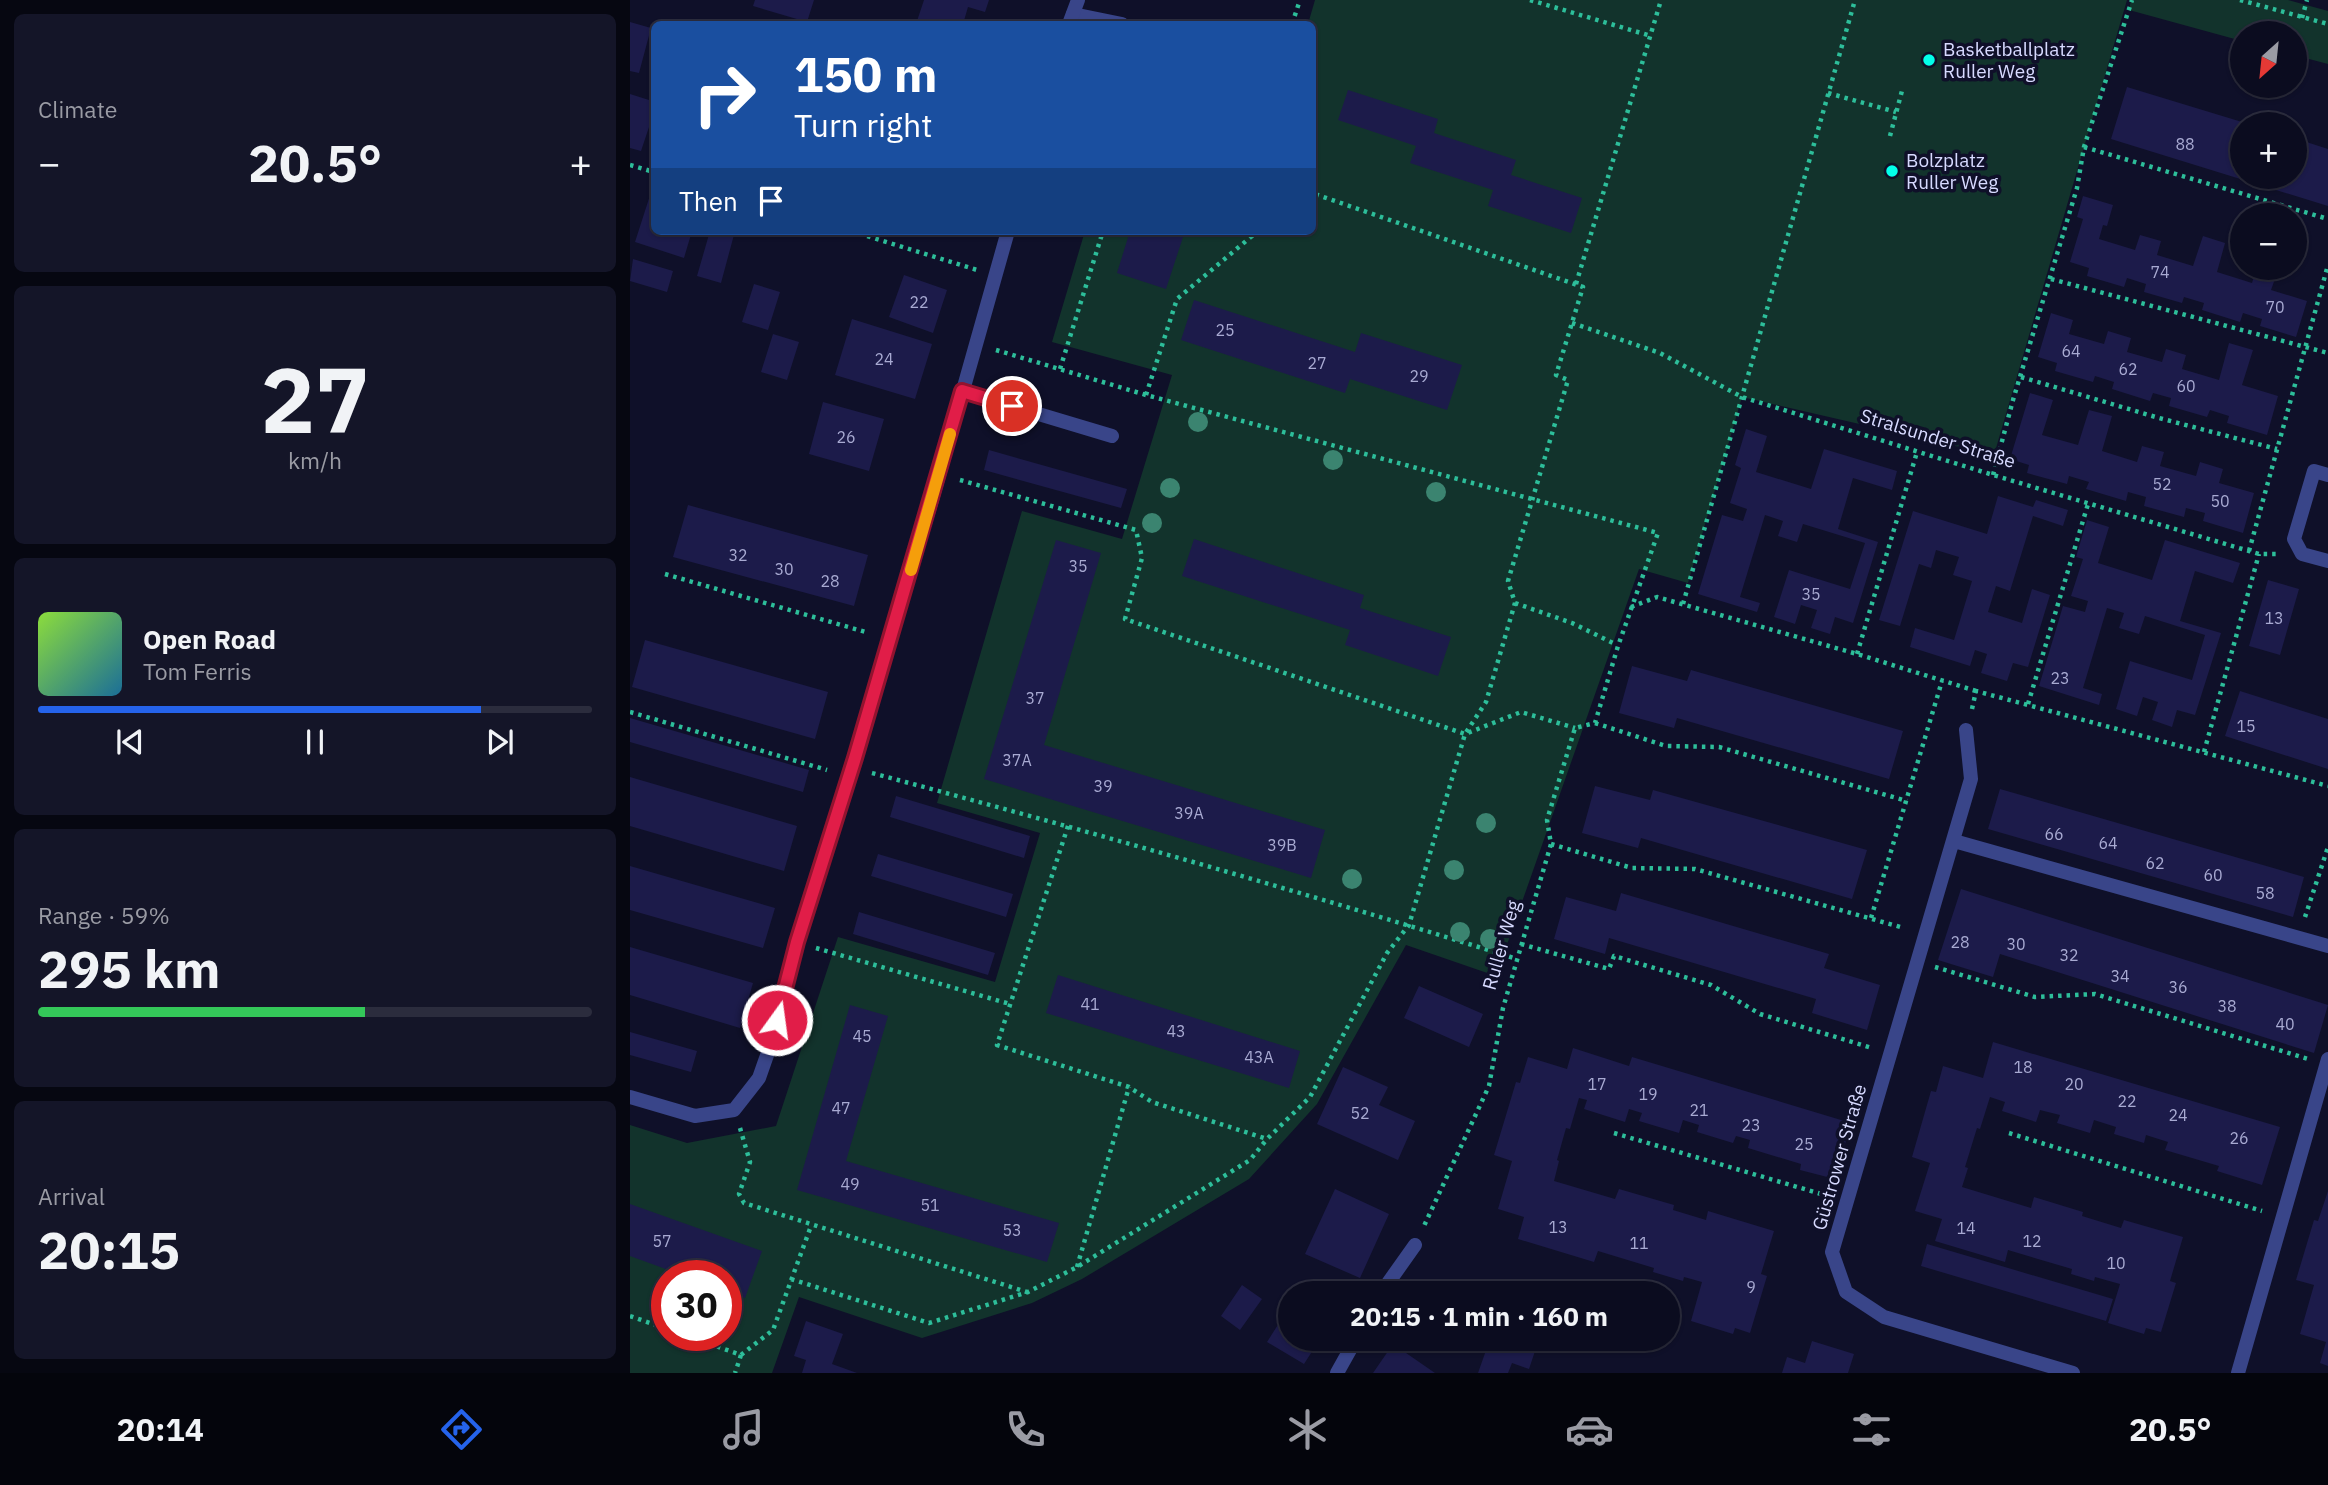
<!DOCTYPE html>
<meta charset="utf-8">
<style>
body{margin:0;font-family:"IBM Plex Sans",sans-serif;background:#141528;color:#f1f3f6;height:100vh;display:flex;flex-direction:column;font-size:26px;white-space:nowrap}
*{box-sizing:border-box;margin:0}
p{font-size:23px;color:#9a9ba4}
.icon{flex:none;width:38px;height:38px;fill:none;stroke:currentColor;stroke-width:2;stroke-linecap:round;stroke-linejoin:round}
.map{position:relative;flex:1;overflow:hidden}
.details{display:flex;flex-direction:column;gap:14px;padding:14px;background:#060711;width:630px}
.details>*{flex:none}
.hud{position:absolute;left:21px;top:21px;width:665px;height:214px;border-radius:10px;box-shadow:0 2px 5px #0004,0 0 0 2px #2b2c3d;background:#1a4fa0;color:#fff;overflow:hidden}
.needle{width:46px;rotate:207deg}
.buttons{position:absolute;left:1600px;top:21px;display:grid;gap:14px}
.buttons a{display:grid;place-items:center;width:77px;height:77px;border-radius:50%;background:#0b0c1f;box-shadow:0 2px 5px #0004,0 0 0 2px #2b2c3d;font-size:35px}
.speed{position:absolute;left:21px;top:1260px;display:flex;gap:14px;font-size:35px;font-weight:700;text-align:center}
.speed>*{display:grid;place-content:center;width:91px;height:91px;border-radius:50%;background:#0b0c1f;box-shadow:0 2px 5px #0004,0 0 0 2px #2b2c3d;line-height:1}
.speed .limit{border:10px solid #d22;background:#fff;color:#111}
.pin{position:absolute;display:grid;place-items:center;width:60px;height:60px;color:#fff;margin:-30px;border:4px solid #fff;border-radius:50%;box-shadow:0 2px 7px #0007}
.me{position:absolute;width:77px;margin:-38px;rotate:14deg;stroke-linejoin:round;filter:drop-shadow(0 0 5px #0008)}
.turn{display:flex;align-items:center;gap:24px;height:147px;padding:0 28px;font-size:32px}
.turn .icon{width:91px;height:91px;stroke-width:2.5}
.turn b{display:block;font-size:49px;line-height:60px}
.then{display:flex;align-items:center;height:66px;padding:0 28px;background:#0003;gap:14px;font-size:26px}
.big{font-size:52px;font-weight:700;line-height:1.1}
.details .widget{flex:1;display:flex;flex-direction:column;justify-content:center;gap:10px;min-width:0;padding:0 24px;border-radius:10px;background:#141528}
.details .dial{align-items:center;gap:0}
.dial b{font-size:91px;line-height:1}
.song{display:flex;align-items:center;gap:21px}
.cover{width:84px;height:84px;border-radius:10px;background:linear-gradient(135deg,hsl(90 70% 55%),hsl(200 70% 35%))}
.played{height:7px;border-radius:4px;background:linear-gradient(90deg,#2563eb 80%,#2b2c3d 80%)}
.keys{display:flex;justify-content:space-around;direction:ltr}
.heat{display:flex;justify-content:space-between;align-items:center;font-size:38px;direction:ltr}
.charge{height:10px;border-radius:5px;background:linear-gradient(90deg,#34c759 59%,#2b2c3d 0)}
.trip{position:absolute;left:648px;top:1281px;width:402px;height:70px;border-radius:35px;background:#0b0c1f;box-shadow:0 2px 5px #0004,0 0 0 2px #2b2c3d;font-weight:700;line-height:70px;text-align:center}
.tabs{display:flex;height:112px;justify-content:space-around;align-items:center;background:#04050c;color:#9a9ba4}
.tabs .icon{width:49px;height:49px}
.tabs .on{color:#2563eb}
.tabs b{font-size:32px;color:#f1f3f6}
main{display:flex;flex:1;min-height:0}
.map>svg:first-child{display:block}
.green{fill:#12332c;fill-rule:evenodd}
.building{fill:#1c1b4a}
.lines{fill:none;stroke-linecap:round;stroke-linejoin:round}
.path{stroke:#2dbe9a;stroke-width:4.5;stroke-dasharray:3.5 5;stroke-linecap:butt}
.service{stroke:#394589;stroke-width:14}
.minor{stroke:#394589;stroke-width:14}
.tree{fill:#3b8470}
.route-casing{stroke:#92132f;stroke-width:18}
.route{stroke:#e11d48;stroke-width:12}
.slow{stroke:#f59e0b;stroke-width:12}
.poi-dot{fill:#03ffea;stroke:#0f1029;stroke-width:2.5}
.labels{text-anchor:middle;stroke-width:7;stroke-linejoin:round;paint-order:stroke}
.number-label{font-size:16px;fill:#a8aad2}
.poi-label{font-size:19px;fill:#d7daff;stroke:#0f1029;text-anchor:start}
.street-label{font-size:19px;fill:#d7daff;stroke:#0f1029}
</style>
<main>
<section class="details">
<div class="widget"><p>Climate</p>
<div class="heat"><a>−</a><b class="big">20.5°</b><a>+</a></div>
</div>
<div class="widget dial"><b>27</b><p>km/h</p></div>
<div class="widget">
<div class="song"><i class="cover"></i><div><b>Open Road</b><p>Tom Ferris</p></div></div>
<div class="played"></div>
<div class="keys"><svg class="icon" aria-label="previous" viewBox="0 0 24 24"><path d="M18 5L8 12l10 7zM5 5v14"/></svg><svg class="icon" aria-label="pause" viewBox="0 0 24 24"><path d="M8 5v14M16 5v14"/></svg><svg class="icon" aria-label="next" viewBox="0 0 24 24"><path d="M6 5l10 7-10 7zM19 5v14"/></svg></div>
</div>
<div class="widget"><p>Range · 59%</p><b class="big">295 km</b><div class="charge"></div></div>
<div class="widget"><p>Arrival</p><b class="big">20:15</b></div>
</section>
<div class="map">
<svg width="1698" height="1373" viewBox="0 0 1698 1373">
<rect width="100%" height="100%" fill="#0f1029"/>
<path class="green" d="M685 0H1497L1364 455 1112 397 1058 583 1009 569 866 976 776 945 687 1104 619 1179 452 1279 402 1303 292 1338 169 1297 142 1373H0V1125L57 1143 146 1126 208 937 365 982 410 833 307 803 392 511 492 539 542 375 422 342 455 231H682V24H678ZM37 1276H96V1335H37Z
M1501 0H1658L1698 11V64L1664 55V33H1612V41L1499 10Z"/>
<path class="building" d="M125 0H184L177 22 123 6Z
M294 0H359L355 12 338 7 333 24H286Z
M0 22 21 28 9 73 0 71Z
M24 84V126L20 124 11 151 0 148V94L19 100Z
M1497 87 1612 122V177H1664V138L1698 149V206L1481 139Z
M718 90 808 119 804 133 886 160 881 175 952 198 941 233 858 206 863 190 780 163 786 146 708 120Z
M24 183V231H62L54 258 5 242Z
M1453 196 1483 205 1477 226 1473 225 1469 239 1505 250 1510 235 1531 241 1527 255 1563 266 1573 236 1595 243 1587 272 1622 283 1626 270 1646 276 1641 290 1677 301 1666 337 1630 326 1632 319 1613 313 1610 322 1572 310 1574 303 1554 297 1552 303 1514 292 1516 284 1497 278 1494 287 1457 276 1459 268 1440 262 1453 219 1447 217Z
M80 231H105L91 283 67 276Z
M500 231H555L536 289 487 273Z
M3 259 43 271 37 292 0 281Z
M274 275 317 290 303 333 259 317Z
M124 284 150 292 138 330 112 322Z
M564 300 725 352 731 333 832 365 817 410 720 379 715 393 551 340Z
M1421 313 1443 320 1439 334 1474 344 1478 331 1501 338 1497 352 1532 362 1536 349 1556 355 1552 369 1589 380 1599 343 1623 350 1612 385 1648 396 1637 435 1597 423 1599 416 1580 410 1577 417 1539 406 1541 398 1523 393 1520 401 1482 389 1484 382 1465 376 1463 382 1425 371 1427 363 1408 357Z
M222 319 302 344 285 399 205 375Z
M143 334 169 342 157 380 131 372Z
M1400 393 1423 400 1412 435 1448 445 1459 410 1482 416 1472 451 1507 462 1512 446 1534 452 1530 466 1566 476 1570 462 1593 469 1589 483 1624 493 1613 533 1573 521 1575 513 1556 508 1554 517 1514 506 1516 497 1498 492 1496 501 1456 489 1459 482 1439 476 1437 484 1397 473 1399 465 1380 459Z
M193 402 254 419 239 471 179 454Z
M1116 429 1137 436 1126 472 1181 489 1194 449 1267 471 1262 490 1223 478 1208 529 1248 542 1223 623 1205 617 1200 634 1181 628 1187 610 1171 605 1165 624 1144 617 1159 570 1220 589 1235 543 1173 524 1167 542 1148 536 1153 521 1135 515 1110 597 1130 603 1127 612 1068 594 1092 515 1113 521 1117 509 1100 503 1111 468 1105 465Z
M359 450 497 489 491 508 354 470Z
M1368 496 1403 507 1406 500 1438 510 1433 526 1403 516 1380 591 1366 586 1358 612 1392 623 1402 589 1420 595 1398 667 1383 663 1377 681 1351 673 1357 654 1345 650 1340 666 1280 647 1285 628 1324 640 1342 581 1323 575 1329 557 1306 550 1301 568 1289 564 1270 626 1249 620 1283 511 1357 534Z
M58 505 238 555 224 606 43 557Z
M1457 520 1479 527 1468 563 1522 580 1535 540 1610 563 1603 583 1565 571 1550 621 1591 633 1565 715 1547 710 1542 727 1522 720 1528 702 1513 697 1507 716 1486 709 1500 661 1562 680 1575 635 1515 616 1509 634 1489 628 1494 613 1477 608 1453 688 1472 694 1469 705 1409 686 1433 606 1455 612 1458 601 1441 596 1453 559 1446 557Z
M564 539 734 595 730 608 821 637 808 676 715 645 720 630 552 576Z
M426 540 471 553 414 745 695 830 681 878 354 779Z
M1638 580 1669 589 1650 655 1619 646Z
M15 640 198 692 185 739 2 687Z
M1002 666 1057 681 1061 670 1273 731 1259 779 1047 718 1044 728 989 713Z
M1610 691 1698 719V769L1595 736Z
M0 718 179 770 173 792 0 742Z
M0 777 167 826 154 871 0 826Z
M965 786 1020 800 1023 790 1237 850 1222 899 1011 838 1008 848 952 833Z
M1370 789 1674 877 1663 917 1358 829Z
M266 796 400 836 394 858 260 817Z
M248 854 383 894 376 917 241 876Z
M0 866 145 908 133 948 0 910Z
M1331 889 1698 1005 1684 1053 1370 954 1363 977 1308 960Z
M991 893 1199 954 1194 968 1250 985 1237 1030 1182 1013 1186 999 979 938 975 954 924 939 936 897 986 911Z
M229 912 365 953 358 975 223 934Z
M0 947 123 983 110 1028 0 995Z
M428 975 670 1051 659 1088 416 1013Z
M789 986 853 1014 839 1047 774 1018Z
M220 1005 258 1016 216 1161 429 1223 417 1262 167 1190Z
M0 1032 67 1051 61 1072 0 1055Z
M1363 1042 1650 1127 1632 1185 1587 1171 1589 1166 1535 1150 1538 1142 1516 1135 1514 1143 1484 1134 1486 1127 1464 1120 1460 1133 1427 1123 1430 1115 1410 1110 1406 1122 1372 1111 1375 1102 1360 1097 1350 1129 1347 1128 1335 1167 1338 1168 1332 1187 1401 1208 1404 1197 1453 1212 1452 1216 1491 1228 1494 1220 1553 1237 1540 1281 1546 1283 1531 1332 1516 1328 1514 1334 1478 1323 1490 1284 1465 1277 1464 1281 1441 1274 1442 1269 1378 1250 1375 1262 1305 1241 1312 1219 1285 1211 1300 1163 1282 1157 1301 1091 1306 1092 1313 1066 1353 1078Z
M943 1048 999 1066 1002 1057 1221 1123 1205 1179 1170 1170 1171 1164 1118 1148 1120 1140 1106 1136 1103 1143 1067 1132 1069 1125 1053 1120 1049 1133 1009 1121 1012 1113 999 1109 995 1122 954 1109 957 1100 949 1098 940 1129 936 1128 927 1160 929 1161 924 1181 985 1199 989 1189 1044 1205 1043 1210 1076 1220 1078 1211 1144 1231 1131 1274 1137 1276 1120 1333 1105 1328 1103 1334 1061 1321 1072 1282 1054 1277 1053 1281 1023 1272 1024 1268 968 1251 964 1262 888 1239 894 1217 868 1209 882 1161 864 1155 886 1082 890 1083 898 1057 937 1069Z
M713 1067 758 1087 749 1105 785 1121 768 1160 687 1124Z
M705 1189 759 1214 730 1278 675 1254Z
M1698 1191V1366L1690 1363 1696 1342 1670 1334 1684 1285 1666 1280 1684 1220 1688 1221Z
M0 1204 132 1251 115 1298 96 1291V1276H55L0 1256Z
M1297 1244 1483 1299 1476 1321 1291 1266Z
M612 1285 632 1299 610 1330 591 1316Z
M660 1306V1339H690L674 1364 637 1342Z
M176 1321 213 1334 202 1364 227 1373H172L176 1360 164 1356Z
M860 1339H880L906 1348 899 1369 882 1363 878 1373H848Z
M1182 1341 1224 1354 1218 1373H1152L1157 1357 1175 1363Z
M763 1344 805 1373H743Z"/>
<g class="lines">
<path class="path" d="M900 0 1021 36
M1610 0 1698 24
M1672 18 1677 0
M662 24 670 0
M1198 93 1266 112
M1260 136 1273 87
M1454 147 1698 219
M0 165 24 172
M221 231 347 270
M1421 279 1698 353
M946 284 1031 0
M942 323 1030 353 1112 397 1363 475 1619 551 1629 554H1647
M366 350 516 395 1028 533 988 646 965 723 945 728 917 820 921 844 873 1008 859 1086 794 1226
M430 369 473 231
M1391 377 1529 418 1647 449
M516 395 547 299 622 236 623 231
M1363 475 1383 400 1447 188 1454 147 1502 0
M330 480 506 530 512 558 495 619 835 734 891 712 945 728
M1619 551 1698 265
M35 574 239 633
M885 603 942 623 987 645
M1053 604 1225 0
M1001 607 1027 597 1227 654 1346 691
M1227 654 1287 452
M1398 704 1458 504
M1342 709 1346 691 1698 786
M0 712 197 770
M965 723 1036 746 1089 747 1277 801
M1574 752 1629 554
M242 773C458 831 673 892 887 959
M438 826 367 1045 499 1087 522 1102 637 1139
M921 844 1002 868 1065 869 1274 928
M1675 917 1698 847
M1241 918 1312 681
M891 944 979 969 984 956 1081 985 1130 1014 1242 1048
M186 948 380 1004
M1305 967 1405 997 1465 994 1678 1059
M110 1128 120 1162 109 1194 114 1203 397 1292
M984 1133 1198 1196
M1379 1133 1632 1211
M447 1267 499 1087
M161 1279 299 1323 398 1292 447 1267 620 1160 637 1139 680 1097 757 953 779 925 835 734 856 702 885 603 878 581 938 380 926 375 953 287 682 193
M0 1316 37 1329
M55 1335 111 1355 105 1373
M111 1355 143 1330 181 1226"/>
<path class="service" d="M443 14 492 24
M332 391 482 436"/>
<path class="minor" d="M439 24 448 0
M1698 475 1684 471 1664 539 1672 554 1698 561
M1336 730 1341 779 1202 1252 1216 1292 1254 1317 1443 1373
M1324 841 1698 946
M0 1097 65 1116 104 1110 129 1078 142 1041 157 977 302 500 378 231
M751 1293 785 1245
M707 1373 726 1339
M1608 1373 1698 1059"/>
</g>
<g class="tree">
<circle cx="568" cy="422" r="10"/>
<circle cx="703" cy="460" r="10"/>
<circle cx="540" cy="488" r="10"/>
<circle cx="806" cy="492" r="10"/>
<circle cx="522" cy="523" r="10"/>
<circle cx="856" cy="823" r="10"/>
<circle cx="824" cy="870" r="10"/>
<circle cx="722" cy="879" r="10"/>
<circle cx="830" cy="932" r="10"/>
<circle cx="860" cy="939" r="10"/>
</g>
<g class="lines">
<defs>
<path id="route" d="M147 1020 167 942 225 758 332 391 382 406"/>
</defs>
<use href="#route" class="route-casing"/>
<use href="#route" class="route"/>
<path class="slow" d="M281 570 320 434"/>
</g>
<g class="poi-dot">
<circle cx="1299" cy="60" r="7"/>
<circle cx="1262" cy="171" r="7"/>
</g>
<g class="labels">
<g class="number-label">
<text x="1555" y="150">88</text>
<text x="1530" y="278">74</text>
<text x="289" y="308">22</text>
<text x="1645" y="313">70</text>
<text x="595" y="336">25</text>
<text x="1441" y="357">64</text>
<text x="254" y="365">24</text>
<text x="687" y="369">27</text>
<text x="1498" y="375">62</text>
<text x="789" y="382">29</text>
<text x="1556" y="392">60</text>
<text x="216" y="443">26</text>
<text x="1532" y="490">52</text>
<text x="1590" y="507">50</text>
<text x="108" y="561">32</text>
<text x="448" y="572">35</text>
<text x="154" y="575">30</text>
<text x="200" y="587">28</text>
<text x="1181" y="600">35</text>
<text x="1644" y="624">13</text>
<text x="1430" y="684">23</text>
<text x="405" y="704">37</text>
<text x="1616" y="732">15</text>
<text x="387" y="766">37A</text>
<text x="473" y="792">39</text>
<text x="559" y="819">39A</text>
<text x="1424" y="840">66</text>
<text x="1478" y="849">64</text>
<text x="652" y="851">39B</text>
<text x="1525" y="869">62</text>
<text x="1583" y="881">60</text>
<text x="1635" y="899">58</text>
<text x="1330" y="948">28</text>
<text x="1386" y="950">30</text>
<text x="1439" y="961">32</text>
<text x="1490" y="982">34</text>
<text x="1548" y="993">36</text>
<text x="460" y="1010">41</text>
<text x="1597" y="1012">38</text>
<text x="1655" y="1030">40</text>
<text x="546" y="1037">43</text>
<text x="232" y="1042">45</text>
<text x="629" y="1063">43A</text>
<text x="1393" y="1073">18</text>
<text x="967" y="1090">17</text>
<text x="1444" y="1090">20</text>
<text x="1018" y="1100">19</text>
<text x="1497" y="1107">22</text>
<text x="211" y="1114">47</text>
<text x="1069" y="1116">21</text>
<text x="730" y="1119">52</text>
<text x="1548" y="1121">24</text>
<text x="1121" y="1131">23</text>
<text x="1609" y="1144">26</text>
<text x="1174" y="1150">25</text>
<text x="220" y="1190">49</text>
<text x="300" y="1211">51</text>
<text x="928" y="1233">13</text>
<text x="1336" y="1234">14</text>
<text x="382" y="1236">53</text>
<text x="32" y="1247">57</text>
<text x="1402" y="1247">12</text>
<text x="1009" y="1249">11</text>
<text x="1486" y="1269">10</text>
<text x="1121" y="1293">9</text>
</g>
<g class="poi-label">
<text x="1313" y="56">Basketballplatz<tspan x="1313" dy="22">Ruller Weg</tspan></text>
<text x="1276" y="167">Bolzplatz<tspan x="1276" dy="22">Ruller Weg</tspan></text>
</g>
<g class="street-label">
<text transform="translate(1308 438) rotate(17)" y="7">Stralsunder Straße</text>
<text transform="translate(871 945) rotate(-74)" y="7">Ruller Weg</text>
<text transform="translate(1209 1157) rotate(-74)" y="7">Güstrower Straße</text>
</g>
</g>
</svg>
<div class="buttons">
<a><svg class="needle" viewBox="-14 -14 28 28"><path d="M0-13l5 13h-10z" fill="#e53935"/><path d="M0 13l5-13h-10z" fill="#9a9ba4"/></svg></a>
<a>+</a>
<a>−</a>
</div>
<div class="speed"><div class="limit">30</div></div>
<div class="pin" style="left:382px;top:406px;background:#d93025"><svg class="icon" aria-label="arrive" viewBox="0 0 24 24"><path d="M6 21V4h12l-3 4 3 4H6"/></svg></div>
<svg class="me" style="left:147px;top:1020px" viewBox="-20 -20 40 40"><circle r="17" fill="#e11d48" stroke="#fff" stroke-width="3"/><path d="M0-11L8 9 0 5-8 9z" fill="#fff"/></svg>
<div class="trip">20:15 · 1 min · 160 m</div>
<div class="hud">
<div class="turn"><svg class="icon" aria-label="right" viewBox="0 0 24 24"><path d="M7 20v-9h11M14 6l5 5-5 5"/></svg><div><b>150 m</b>Turn right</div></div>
<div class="then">Then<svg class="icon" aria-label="arrive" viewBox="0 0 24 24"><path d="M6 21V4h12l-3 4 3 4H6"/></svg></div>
</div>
</div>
</main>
<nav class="tabs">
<b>20:14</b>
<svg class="icon on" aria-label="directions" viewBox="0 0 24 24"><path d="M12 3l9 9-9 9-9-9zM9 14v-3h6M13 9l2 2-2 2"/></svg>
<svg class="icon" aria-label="music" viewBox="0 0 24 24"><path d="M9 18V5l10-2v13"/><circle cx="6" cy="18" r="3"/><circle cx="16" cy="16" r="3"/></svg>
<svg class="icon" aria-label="phone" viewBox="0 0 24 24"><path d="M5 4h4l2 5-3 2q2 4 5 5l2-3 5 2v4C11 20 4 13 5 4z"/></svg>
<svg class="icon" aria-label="climate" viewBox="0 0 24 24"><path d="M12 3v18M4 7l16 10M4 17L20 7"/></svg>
<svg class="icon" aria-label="car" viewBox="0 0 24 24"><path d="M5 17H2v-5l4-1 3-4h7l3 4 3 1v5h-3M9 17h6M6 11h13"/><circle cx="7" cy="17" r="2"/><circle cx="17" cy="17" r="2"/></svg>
<svg class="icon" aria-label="filters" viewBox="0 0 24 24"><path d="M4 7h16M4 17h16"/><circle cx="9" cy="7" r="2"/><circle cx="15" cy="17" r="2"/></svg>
<b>20.5°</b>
</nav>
